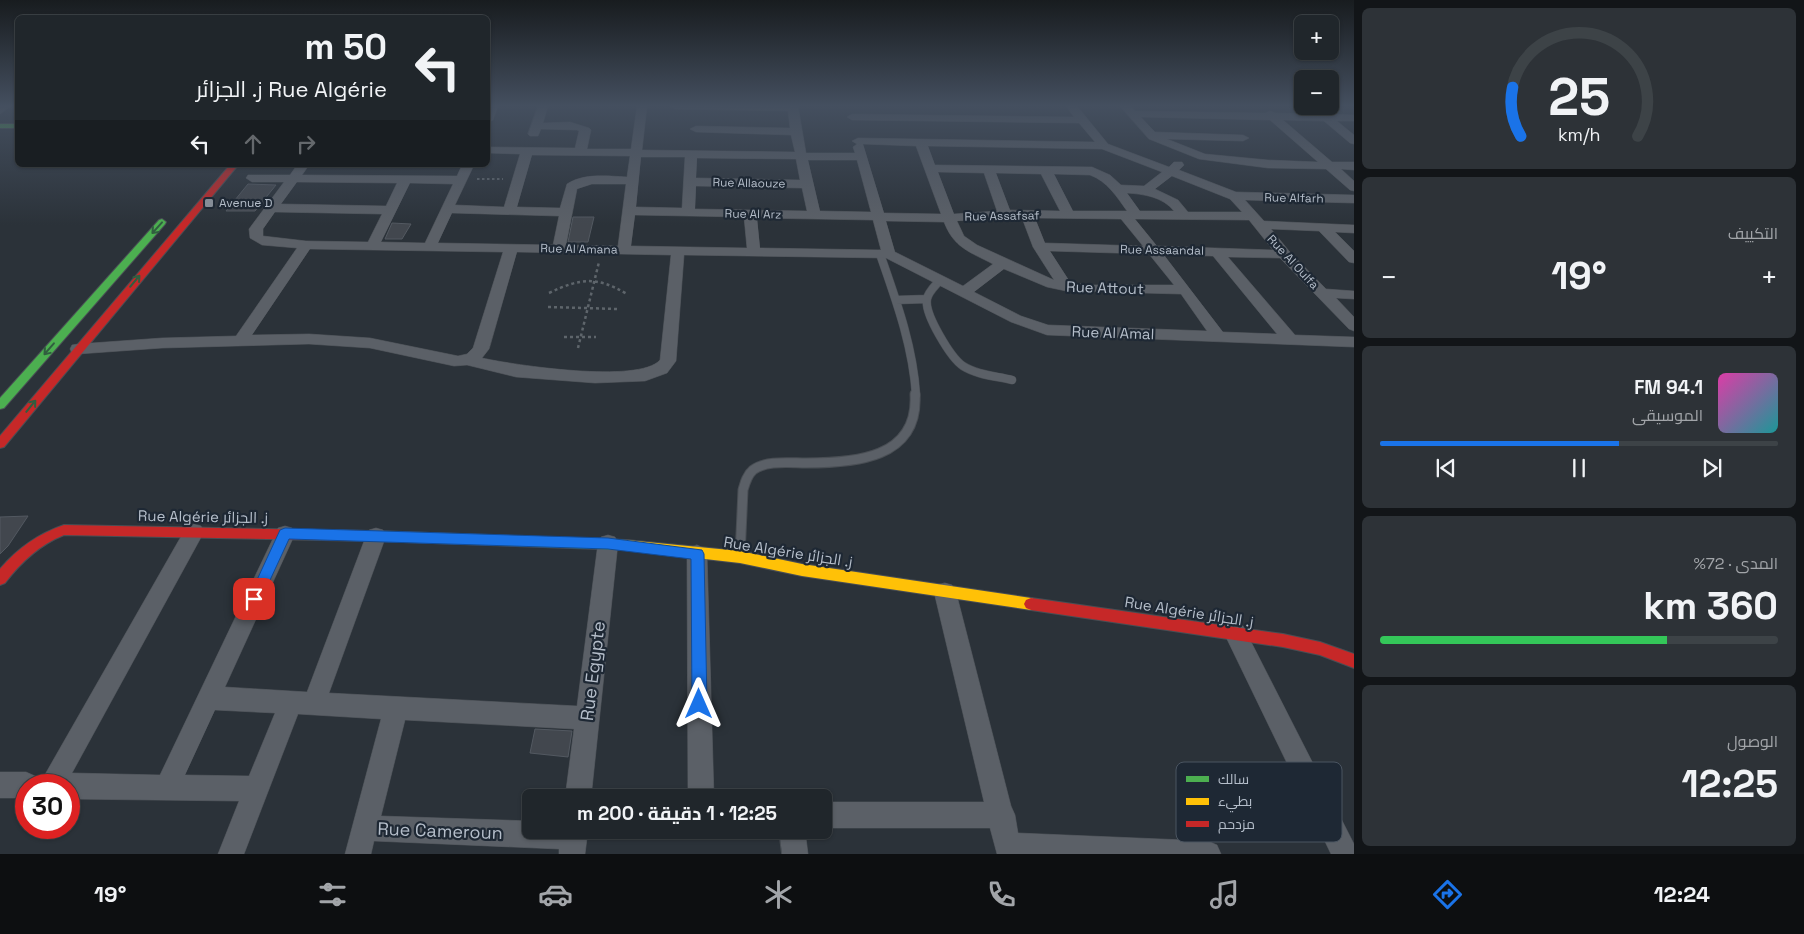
<!DOCTYPE html>
<html lang="ar">
<meta charset="utf-8">
<style>
body{margin:0;font-family:"Space Grotesk",Cairo,sans-serif;background:#2d3237;color:#f1f3f6;direction:rtl;height:100vh;display:flex;flex-direction:column;font-size:19px;white-space:nowrap}
*{box-sizing:border-box;margin:0}
p{font-size:16px;color:#a2a5a9}
.icon{flex:none;width:28px;height:28px;fill:none;stroke:currentColor;stroke-width:2;stroke-linecap:round;stroke-linejoin:round}
.map{position:relative;flex:1;overflow:hidden;direction:ltr}
.details{display:flex;flex-direction:column;gap:8px;padding:8px;background:#121518;width:450px}
.details>*{flex:none}
.guide{position:absolute;left:15px;top:15px;width:475px;height:152px;border-radius:8px;box-shadow:0 1px 4px #0004,0 0 0 1px #3d4347;direction:rtl;background:#20262b;color:#f1f3f6;overflow:hidden}
.buttons{position:absolute;left:1294px;top:15px;display:grid;gap:10px}
.buttons a{display:grid;place-items:center;width:45px;height:45px;border-radius:8px;background:#20262b;box-shadow:0 1px 4px #0004,0 0 0 1px #3d4347;font-size:25px}
.speed{position:absolute;left:15px;top:774px;display:flex;gap:10px;font-size:25px;font-weight:700;text-align:center}
.speed>*{display:grid;place-content:center;width:65px;height:65px;border-radius:50%;background:#20262b;box-shadow:0 1px 4px #0004,0 0 0 1px #3d4347;line-height:1}
.speed .limit{border:8px solid #d22;background:#fff;color:#111}
.pin{position:absolute;display:grid;place-items:center;width:42px;height:42px;color:#fff;margin:-21px;border-radius:10px;box-shadow:0 2px 8px #0006}
.me{position:absolute;width:55px;margin:-28px;rotate:0deg;stroke-linejoin:round;filter:drop-shadow(0 0 4px #0008)}
.turn{display:flex;align-items:center;gap:18px;height:105px;padding:0 20px;font-size:22px}
.turn .icon{width:65px;height:65px;stroke-width:2.5}
.turn b{display:block;font-size:35px;line-height:42px}
.lanes{display:flex;align-items:center;height:48px;padding:0 20px;background:#0003;justify-content:center;gap:25px;direction:ltr}
.lanes .off{opacity:.35}
.big{font-size:38px;font-weight:700;line-height:1.1}
.details .tile{flex:1;display:flex;flex-direction:column;justify-content:center;gap:8px;min-width:0;padding:0 18px;border-radius:8px;background:#2d3237}
.details .dial{align-items:center;gap:0}
.dial svg{height:130px;overflow:visible;fill:none;stroke:#3d4347;stroke-width:7;stroke-linecap:round;text-anchor:middle}
.dial text{fill:#f1f3f6;stroke:none}
.song{display:flex;align-items:center;gap:15px}
.cover{width:60px;height:60px;border-radius:8px;background:linear-gradient(135deg,hsl(320 70% 55%),hsl(180 70% 35%))}
.played{height:5px;border-radius:2px;background:linear-gradient(90deg,#1a73e8 60%,#3d4347 60%)}
.keys{display:flex;justify-content:space-around;direction:ltr}
.heat{display:flex;justify-content:space-between;align-items:center;font-size:28px;direction:ltr}
.charge{height:8px;border-radius:4px;background:linear-gradient(90deg,#34c759 72%,#3d4347 0)}
.trip{position:absolute;left:522px;top:789px;width:310px;height:50px;border-radius:8px;background:#20262b;box-shadow:0 1px 4px #0004,0 0 0 1px #3d4347;font-weight:700;line-height:50px;text-align:center;direction:rtl}
.tab-bar{display:flex;height:80px;justify-content:space-around;align-items:center;background:#0d0f11;color:#a2a5a9}
.tab-bar .icon{width:35px;height:35px}
.tab-bar .on{color:#1a73e8}
.tab-bar b{font-size:22px;color:#f1f3f6}
main{display:flex;flex:1;min-height:0}
.map>svg:first-child{display:block}
.building{fill:#42474e;stroke:#535961}
.lines{fill:none;stroke-linecap:round;stroke-linejoin:round}
.lane-far1-casing{stroke:#494e54;stroke-width:9}
.lane-casing{stroke:#494e54;stroke-width:11}
.street-casing{stroke:#494e54;stroke-width:1}
.fast-casing{stroke:#494e54;stroke-width:2}
.slow-casing{stroke:#494e54;stroke-width:2}
.jam-casing{stroke:#494e54;stroke-width:2}
.path-far1{stroke:#5e656b;stroke-width:2;stroke-dasharray:2.5 2.5;stroke-linecap:butt}
.path{stroke:#5e656b;stroke-width:2.5;stroke-dasharray:3 3;stroke-linecap:butt}
.lane-far1{stroke:#5b6067;stroke-width:8}
.lane{stroke:#5b6067;stroke-width:9}
.street{fill:#5b6067;fill-rule:evenodd}
.fast{fill:#4caf50;fill-rule:evenodd}
.slow{fill:#ffc107;fill-rule:evenodd}
.jam{fill:#c62828;fill-rule:evenodd}
.oneway{stroke:#305e3f}
.route{fill:#1a73e8;stroke:#114b97}
.poi-dot{fill:#858d97;stroke:#1e2834;stroke-width:2}
.labels{text-anchor:middle;stroke-width:4.5;stroke-linejoin:round;paint-order:stroke}
.far-street-label{font-size:12px;fill:#b5beca;stroke:#1e2834}
.far-poi-label{font-size:12px;fill:#b5beca;stroke:#1e2834;text-anchor:start}
.street-label{font-size:15px;fill:#b5beca;stroke:#1e2834}
.near-street-label{font-size:18px;fill:#b5beca;stroke:#1e2834}
.key{fill:#1e2834;stroke:#4b5561;stroke-width:1}
.key-label{font-size:14px;fill:#b5beca}
</style>
<main>
<section class="details">
<div class="tile dial"><svg viewBox="0 0 100 80">
<path d="M14 69A42 42 0 1 1 86 69"/>
<path d="M14 69A42 42 0 0 1 9 39" stroke="#1a73e8"/>
<text x="50" y="56" font-size="32" font-weight="700">25</text>
<text x="50" y="72" font-size="11">km/h</text>
</svg></div>
<div class="tile"><p>التكييف</p>
<div class="heat"><a>−</a><b class="big">19°</b><a>+</a></div>
</div>
<div class="tile">
<div class="song"><i class="cover"></i><div><b>94.1 FM</b><p>الموسيقى</p></div></div>
<div class="played"></div>
<div class="keys"><svg class="icon" aria-label="previous" viewBox="0 0 24 24"><path d="M18 5L8 12l10 7zM5 5v14"/></svg><svg class="icon" aria-label="pause" viewBox="0 0 24 24"><path d="M8 5v14M16 5v14"/></svg><svg class="icon" aria-label="next" viewBox="0 0 24 24"><path d="M6 5l10 7-10 7zM19 5v14"/></svg></div>
</div>
<div class="tile"><p>المدى · 72%</p><b class="big">360 km</b><div class="charge"></div></div>
<div class="tile"><p>الوصول</p><b class="big">12:25</b></div>
</section>
<div class="map">
<svg width="1354" height="854" viewBox="0 0 1354 854">
<rect width="100%" height="100%" fill="#2b3239"/>
<path class="building" d="M248 184 276 185 255 211H226Z
M573 217H594L588 242H568Z
M392 223 411 224 402 239H385Z
M28 516 8 546 0 554V517Z
M535 729 572 731 568 757 530 753Z"/>
<g class="lines">
<defs>
<path id="lane-far1" d="M880 254C896 300 913 346 916 395
M940 280C936 285 928 292 927 299 924 314 951 358 963 366 977 375 996 376 1012 380
M896 300 927 299"/>
<path id="lane" d="M740 556 743 490C745 483 747 475 753 470 766 460 790 463 806 463 854 463 919 459 915 394"/>
<path id="street" d="M0 106H11L0 114Z
M488 106H498L493 120 488 123Z
M538 106H548L543 123 570 122 589 128 591 130 587 149H631L637 106H647L642 150 795 152 791 135 696 132 690 129 696 126 790 128 788 111 675 109 670 106H798L806 153H855L853 147 857 144 852 141 858 138 1095 142 1079 123 852 120 847 117 852 114 1074 117 1066 106H1077L1108 144 1169 167 1174 162H1182L1184 165 1179 170 1236 192 1354 195V203L1245 200 1264 221 1354 225V233L1335 232 1354 251V263L1349 262 1319 231 1271 229 1289 251 1326 289 1354 291V299L1336 298 1354 317V331L1349 329 1280 258 1228 257 1295 335 1354 337V347L1047 335 1011 322 886 258 684 255 676 361 667 373 645 381 595 383 516 377 467 365 454 366 370 348 309 344 162 348 78 354 72 353 70 349 72 345 78 344 162 338 236 336 297 248 262 245 250 238 249 229 284 182H252L246 178 248 175H290L297 165H309L302 175 457 176 462 165H474L455 205 504 207 520 154 488 153V147L575 148 579 131 577 130 541 129 538 136H530L528 134ZM863 144 916 146 941 214 884 213ZM928 146 1102 149 1162 172 1144 186 1121 185 1110 175 1092 167 935 165ZM532 155 630 156 627 177C607 176 584 173 567 184L560 208 517 207ZM641 157H685L682 208 636 207ZM697 158 796 159 800 180 696 178ZM808 160H857L871 212 820 211ZM938 172 984 173 997 211 954 214ZM996 173 1041 174 1060 211 1010 210ZM1054 174 1090 175C1107 181 1117 197 1127 211H1073ZM1172 176 1230 199 1242 212H1188L1178 200 1155 189ZM297 182 397 183 386 206 281 204ZM410 183 453 184 425 243 381 242ZM592 184H626L618 246 566 245 577 189ZM696 186 802 188 807 211 695 209ZM1127 193C1144 194 1163 197 1174 211H1140ZM275 212 382 214 368 242 306 241 263 236V229ZM452 213 559 216 553 245 438 243ZM635 215 744 217 747 248 631 246ZM757 218 873 220 881 250 760 248ZM1005 218H1022L1033 247 1054 280 977 245 964 236 957 221ZM1035 218 1121 219 1143 246 1045 243ZM1135 219 1249 220 1273 250 1157 246ZM886 221 944 222C954 248 970 252 993 264L963 286 895 252ZM310 249 503 252 473 348 467 354 458 356 370 338 309 334 252 335ZM1050 251 1149 254 1174 285H1089L1070 282ZM517 252 671 255 660 360C639 384 514 365 482 358L489 349ZM1164 255 1213 256 1277 334 1223 332ZM1004 269 1047 287 1066 291 1181 294 1207 331 1048 325 1021 316 974 292Z
M1120 106H1131L1135 111 1265 113 1270 111 1276 113 1319 114 1324 112 1330 114 1354 115V121H1337L1354 135V144L1350 143 1324 121 1283 120 1332 162H1354V170L1341 169 1354 181V191L1350 190 1326 169 1268 168 1199 159 1149 139ZM1141 117 1270 120 1318 162 1268 160 1205 154 1167 139 1243 141 1249 138 1243 135 1155 132Z
M194 524 201 526 204 532 72 773 160 775 278 528 285 526 292 528 295 534 225 687 307 692 366 536 369 530 376 528 383 530 386 536 329 693 577 706 598 543 601 537 608 535 615 537 618 543 591 798H565L574 729 405 720 381 816 531 821V830H588L585 854H559V849L374 841 371 854H345L381 719 298 714 244 854H218L239 801 69 799V785H39L187 526ZM215 710 275 713 249 776 185 775Z
M697 545 704 548 707 554 714 798H688L687 554 690 548Z
M945 583 952 585 956 592 1011 806 1015 815 1018 833 1208 841 1217 845 1221 854H997L990 828H824V802H984L934 592 938 585Z
M1235 623 1243 626 1354 844V854H1331L1224 633 1227 626Z
M0 772H26L35 776 39 785H26V798H0Z
M779 830H805L808 854H782Z"/>
<path id="fast" d="M0 124H18V128H0Z
M162 219 166 222 165 224 4 408 0 409V398L159 220Z
M374 531 626 540 631 541 632 545 631 549 626 550 374 541 369 540 368 536 369 532Z"/>
<path id="slow" d="M626 540 740 551 802 564 1031 598 1036 600 1038 604 1036 608 1031 610 802 576 740 563 626 550 621 549 620 545 621 541Z"/>
<path id="jam" d="M230 165H238L4 447 0 448V436Z
M64 525 374 531 379 532 380 536 379 540 374 541 64 535C39 545 21 562 5 583L0 585V569C18 548 38 534 64 525Z
M1031 598 1283 634 1320 642 1354 654V668L1320 655 1283 647 1031 610 1026 608 1024 604 1026 600Z"/>
</defs>
<use href="#lane-far1" class="lane-far1-casing"/>
<use href="#lane" class="lane-casing"/>
<use href="#street" class="street-casing"/>
<use href="#fast" class="fast-casing"/>
<use href="#slow" class="slow-casing"/>
<use href="#jam" class="jam-casing"/>
<path class="path-far1" d="M477 179H503"/>
<path class="path" d="M549 293C581 278 596 276 627 294
M548 307 618 309
M564 337H596
M578 348 599 262"/>
<use href="#lane-far1" class="lane-far1"/>
<use href="#lane" class="lane"/>
<use href="#street" class="street"/>
<use href="#fast" class="fast"/>
<use href="#slow" class="slow"/>
<use href="#jam" class="jam"/>
</g>
<defs><path id="oneway-shaft" d="M-6 0H5M1.5-3L5.5 0L1.5 3" fill="none" stroke-width="1.6" stroke-linecap="round" stroke-linejoin="round" transform="scale(1.25)"/></defs>
<g class="oneway">
<use href="#oneway-shaft" transform="translate(157 228) rotate(132)"/>
<use href="#oneway-shaft" transform="translate(135 281) rotate(-50)"/>
<use href="#oneway-shaft" transform="translate(49 349) rotate(131)"/>
<use href="#oneway-shaft" transform="translate(31 406) rotate(-51)"/>
</g>
<linearGradient id="sky" x2="0" y2="1"><stop stop-color="#181c1f"/><stop offset="0.47" stop-color="#444f5f"/><stop offset="1" stop-color="#444f5f" stop-opacity="0"/></linearGradient>
<rect width="1354" height="225" fill="url(#sky)"/>
<path class="route" d="M285 528 608 538 702 550 704 554 707 704 705 709 699 711 694 709 692 704 691 559 608 549 289 539 259 604 254 605 250 604 248 599 250 595 280 530Z"/>
<rect class="poi-dot" x="204" y="198" width="10" height="10" rx="2.5"/>
<g class="labels">
<g class="far-street-label">
<text transform="translate(749 183) rotate(1)" y="4">Rue Allaouze</text>
<text transform="translate(1294 198) rotate(1)" y="4">Rue Alfarh</text>
<text transform="translate(753 214) rotate(1)" y="4">Rue Al Arz</text>
<text transform="translate(1002 216) rotate(-1)" y="4">Rue Assafsaf</text>
<text transform="translate(579 249) rotate(1)" y="4">Rue Al Amana</text>
<text transform="translate(1162 250) rotate(1)" y="4">Rue Assaandal</text>
<text transform="translate(1293 262) rotate(47)" y="4">Rue Al Oulfa</text>
</g>
<g class="far-poi-label">
<text x="219" y="207">Avenue D</text>
</g>
<g class="street-label">
<text transform="translate(1105 288) rotate(2)" y="5">Rue Attout</text>
<text transform="translate(1113 333) rotate(2)" y="5">Rue Al Amal</text>
<text transform="translate(203 517) rotate(1)" y="5">Rue Algérie ز. الجزائر</text>
<text transform="translate(788 552) rotate(9)" y="5">Rue Algérie ز. الجزائر</text>
<text transform="translate(1189 612) rotate(9)" y="5">Rue Algérie ز. الجزائر</text>
</g>
<g class="near-street-label">
<text transform="translate(593 671) rotate(-83)" y="6">Rue Egypte</text>
<text transform="translate(440 831) rotate(2)" y="6">Rue Cameroun</text>
</g>
</g>
<rect x="1176" y="762" width="166" height="80" rx="8" class="key"/>
<rect x="1186" y="776" width="23" height="6" fill="#4caf50"/>
<rect x="1186" y="798" width="23" height="7" fill="#ffc107"/>
<rect x="1186" y="821" width="23" height="6" fill="#c62828"/>
<g class="key-label">
<text x="1218" y="784">سالك</text>
<text x="1218" y="806">بطيء</text>
<text x="1218" y="829">مزدحم</text>
</g>
</svg>
<div class="buttons">
<a>+</a>
<a>−</a>
</div>
<div class="speed"><div class="limit">30</div></div>
<div class="pin" style="left:254px;top:599px;background:#d93025"><svg class="icon" aria-label="arrive" viewBox="0 0 24 24"><path d="M6 21V4h12l-3 4 3 4H6"/></svg></div>
<svg class="me" style="left:699px;top:704px" viewBox="-20 -20 40 40"><path d="M0-17L14 15 0 8-14 15z" fill="#1a73e8" stroke="#fff" stroke-width="4"/></svg>
<div class="trip">12:25 · 1 دقيقة · 200 m</div>
<div class="guide">
<div class="turn"><svg class="icon" aria-label="left" viewBox="0 0 24 24"><path d="M17 20v-9H6M10 6l-5 5 5 5"/></svg><div><b>50 m</b>Rue Algérie ز. الجزائر</div></div>
<div class="lanes"><svg class="icon" aria-label="left" viewBox="0 0 24 24"><path d="M17 20v-9H6M10 6l-5 5 5 5"/></svg><svg class="icon off" aria-label="ahead" viewBox="0 0 24 24"><path d="M12 20V5M6 11l6-6 6 6"/></svg><svg class="icon off" aria-label="right" viewBox="0 0 24 24"><path d="M7 20v-9h11M14 6l5 5-5 5"/></svg></div>
</div>
</div>
</main>
<nav class="tab-bar">
<b>12:24</b>
<svg class="icon on" aria-label="directions" viewBox="0 0 24 24"><path d="M12 3l9 9-9 9-9-9zM9 14v-3h6M13 9l2 2-2 2"/></svg>
<svg class="icon" aria-label="music" viewBox="0 0 24 24"><path d="M9 18V5l10-2v13"/><circle cx="6" cy="18" r="3"/><circle cx="16" cy="16" r="3"/></svg>
<svg class="icon" aria-label="phone" viewBox="0 0 24 24"><path d="M5 4h4l2 5-3 2q2 4 5 5l2-3 5 2v4C11 20 4 13 5 4z"/></svg>
<svg class="icon" aria-label="climate" viewBox="0 0 24 24"><path d="M12 3v18M4 7l16 10M4 17L20 7"/></svg>
<svg class="icon" aria-label="car" viewBox="0 0 24 24"><path d="M5 17H2v-5l4-1 3-4h7l3 4 3 1v5h-3M9 17h6M6 11h13"/><circle cx="7" cy="17" r="2"/><circle cx="17" cy="17" r="2"/></svg>
<svg class="icon" aria-label="filters" viewBox="0 0 24 24"><path d="M4 7h16M4 17h16"/><circle cx="9" cy="7" r="2"/><circle cx="15" cy="17" r="2"/></svg>
<b>19°</b>
</nav>
